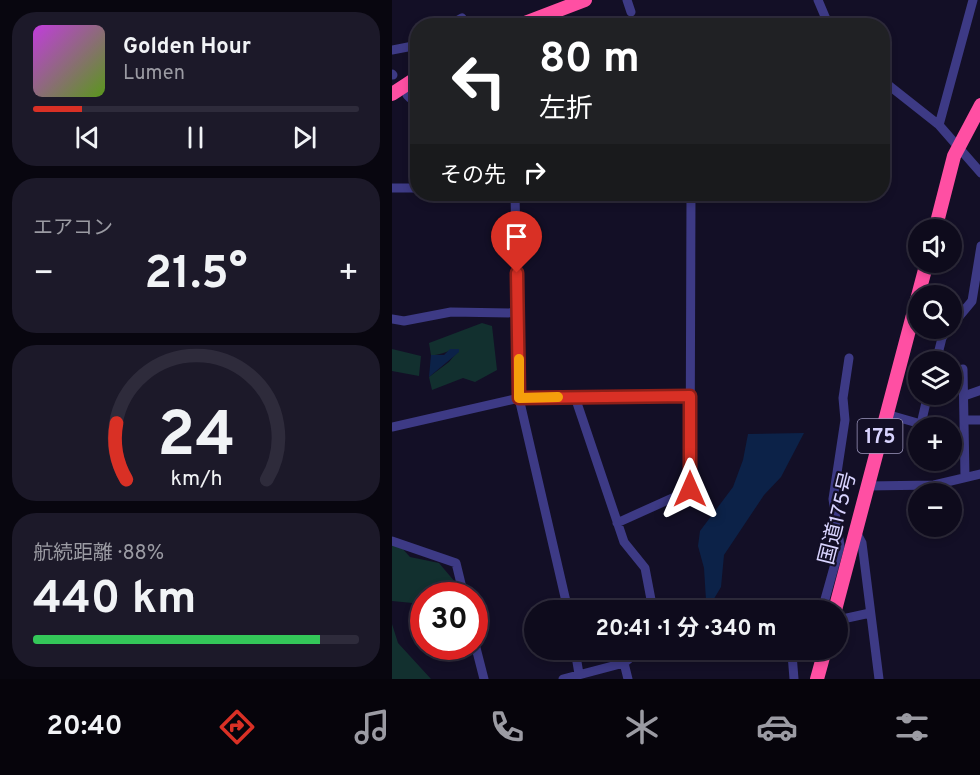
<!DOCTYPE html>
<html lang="ja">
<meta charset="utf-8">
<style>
body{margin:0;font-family:Overpass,"Noto Sans JP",sans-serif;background:#1c1929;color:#f1f3f6;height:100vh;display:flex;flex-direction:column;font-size:22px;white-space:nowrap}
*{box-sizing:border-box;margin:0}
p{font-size:20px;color:#9b9ba3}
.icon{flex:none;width:33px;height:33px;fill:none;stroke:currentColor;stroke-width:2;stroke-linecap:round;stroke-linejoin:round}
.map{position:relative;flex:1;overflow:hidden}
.drawer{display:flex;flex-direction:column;gap:12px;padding:12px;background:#08060f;width:392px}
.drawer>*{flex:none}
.banner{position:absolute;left:18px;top:18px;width:480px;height:183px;border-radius:24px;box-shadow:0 3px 9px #0003,0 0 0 2px #2e2b3b;background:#202124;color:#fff;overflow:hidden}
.controls{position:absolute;left:516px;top:219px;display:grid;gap:12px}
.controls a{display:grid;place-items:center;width:54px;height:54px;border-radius:50%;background:#0e0b1c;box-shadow:0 3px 9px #0003,0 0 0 2px #2e2b3b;font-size:30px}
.speed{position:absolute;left:18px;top:582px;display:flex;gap:12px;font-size:30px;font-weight:700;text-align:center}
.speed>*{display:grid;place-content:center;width:78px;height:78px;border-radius:50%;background:#0e0b1c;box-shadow:0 3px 9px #0003,0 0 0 2px #2e2b3b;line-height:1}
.speed .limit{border:9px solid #d22;background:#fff;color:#111}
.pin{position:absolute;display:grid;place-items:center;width:51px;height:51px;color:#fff;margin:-62px -26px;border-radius:50% 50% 50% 0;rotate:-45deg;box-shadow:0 0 6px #0007}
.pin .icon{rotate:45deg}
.me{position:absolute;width:66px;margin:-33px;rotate:0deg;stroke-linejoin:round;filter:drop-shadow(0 0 4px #0008)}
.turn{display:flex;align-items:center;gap:21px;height:126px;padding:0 30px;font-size:27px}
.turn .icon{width:78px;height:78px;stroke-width:2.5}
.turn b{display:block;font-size:42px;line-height:51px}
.then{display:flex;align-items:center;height:57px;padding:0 30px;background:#0003;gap:12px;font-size:22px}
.big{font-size:45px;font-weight:700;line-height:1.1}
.drawer .widget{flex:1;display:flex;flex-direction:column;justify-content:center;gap:9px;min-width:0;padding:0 21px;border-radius:24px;background:#1c1929}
.drawer .dial{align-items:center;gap:0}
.dial svg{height:156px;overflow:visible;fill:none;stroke:#2e2b3b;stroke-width:7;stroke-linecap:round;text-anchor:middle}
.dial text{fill:#f1f3f6;stroke:none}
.song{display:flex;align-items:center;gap:18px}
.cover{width:72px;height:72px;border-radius:9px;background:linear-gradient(135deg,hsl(290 70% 55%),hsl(90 70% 35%))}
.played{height:6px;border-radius:3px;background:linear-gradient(90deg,#d93025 15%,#2e2b3b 15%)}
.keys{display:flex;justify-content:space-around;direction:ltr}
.heat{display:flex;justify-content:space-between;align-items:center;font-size:33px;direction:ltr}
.charge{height:9px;border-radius:4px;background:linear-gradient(90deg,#34c759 88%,#2e2b3b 0)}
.trip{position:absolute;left:132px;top:600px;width:324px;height:60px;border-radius:30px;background:#0e0b1c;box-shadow:0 3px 9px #0003,0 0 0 2px #2e2b3b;font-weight:700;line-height:60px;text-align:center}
.tab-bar{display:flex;height:96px;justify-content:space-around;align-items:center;background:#06040b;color:#9b9ba3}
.tab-bar .icon{width:42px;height:42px}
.tab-bar .current{color:#d93025}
.tab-bar b{font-size:27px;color:#f1f3f6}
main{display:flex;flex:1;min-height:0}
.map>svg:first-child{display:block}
.green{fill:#12302f}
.water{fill:#0c2248}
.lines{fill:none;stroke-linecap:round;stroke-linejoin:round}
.minor{stroke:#3d3a85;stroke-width:9}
.highway{stroke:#ff4fa3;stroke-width:14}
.route-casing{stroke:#8d1f18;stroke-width:15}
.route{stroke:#d93025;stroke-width:10}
.slow{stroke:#f59e0b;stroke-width:10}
.labels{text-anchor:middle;stroke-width:4.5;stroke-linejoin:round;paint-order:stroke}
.shield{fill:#130f26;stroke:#9e99be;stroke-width:1.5}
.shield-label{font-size:20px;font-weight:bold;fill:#d9d4ff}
.street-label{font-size:21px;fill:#d9d4ff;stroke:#130f26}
</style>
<main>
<section class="drawer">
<div class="widget">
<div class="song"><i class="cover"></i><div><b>Golden Hour</b><p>Lumen</p></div></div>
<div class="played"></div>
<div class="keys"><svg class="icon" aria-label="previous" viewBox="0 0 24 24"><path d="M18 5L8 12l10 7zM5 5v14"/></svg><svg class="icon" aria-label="pause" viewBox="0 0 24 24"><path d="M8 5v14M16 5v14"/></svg><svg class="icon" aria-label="next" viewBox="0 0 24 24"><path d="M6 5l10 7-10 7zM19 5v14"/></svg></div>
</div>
<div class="widget"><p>エアコン</p>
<div class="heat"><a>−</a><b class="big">21.5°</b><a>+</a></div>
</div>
<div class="widget dial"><svg viewBox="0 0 100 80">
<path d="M14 69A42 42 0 1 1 86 69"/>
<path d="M14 69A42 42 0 0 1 9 40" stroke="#d93025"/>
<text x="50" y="56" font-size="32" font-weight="700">24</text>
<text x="50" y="72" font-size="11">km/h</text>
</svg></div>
<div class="widget"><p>航続距離 · 88%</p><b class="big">440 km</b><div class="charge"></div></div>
</section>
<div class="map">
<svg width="589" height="679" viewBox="0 0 589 679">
<rect width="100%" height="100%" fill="#130f26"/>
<path class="green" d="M90 323 100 326 105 370 83 382 71 378 40 390 37 377 57 362 67 350C57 349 51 355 39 355L37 343Z
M0 349 29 356 27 376 0 371Z
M0 544 8 546 18 557 47 563 63 582 58 595 32 596 31 604 0 601Z
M0 624 6 643 39 679H0Z"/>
<path class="water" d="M58 349H67V352L37 377 39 355H52Z
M412 433 389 477 372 495 332 555 329 587 320 602 314 600 312 568 306 546 308 531 341 487 351 460 356 434Z"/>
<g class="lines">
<path class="minor" d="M235 0 239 12
M426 0 437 26
M56 26 70 18 76 26
M0 50 26 45
M0 74 1 75
M490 80 547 125 589 173
M15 95 18 98 26 95
M547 125 581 0
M0 188H26
M123 194 127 398 176 610
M0 319 12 321 59 312 126 313
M560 325 580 301 589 246
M544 362 550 338 557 328
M571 369 573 477
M572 396 589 390
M183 397 232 542 253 568 261 610
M494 414 529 424 536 394
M572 420H589
M0 427 127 398 298 396
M475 486 542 485 589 474
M225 523 298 490 299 194
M464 532 470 543 487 679
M0 541 64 563 72 596
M430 610 448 546 441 499 453 420 451 398 457 358
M446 620 478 613
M82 640 92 679
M183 650 187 674
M318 650 370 655 432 653
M400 654 402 679
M232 663 236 679
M171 679 232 663 244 653 254 650"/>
<path class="highway" d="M125 26 193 0
M0 94 26 77
M543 230 562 156 589 105
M443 610 535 262
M425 679 433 650"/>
</g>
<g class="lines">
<defs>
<path id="route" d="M125 273 127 398 298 396V489"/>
</defs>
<use href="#route" class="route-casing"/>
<use href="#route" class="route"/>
<path class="slow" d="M127 359V398L166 397"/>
</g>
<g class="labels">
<rect class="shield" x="465.5" y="419" width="45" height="34" rx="4.5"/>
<g class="shield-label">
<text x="488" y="443">175</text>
</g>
<g class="street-label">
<text transform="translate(445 518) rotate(-76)" y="7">国道175号</text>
</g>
</g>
</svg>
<div class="controls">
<a><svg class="icon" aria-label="sound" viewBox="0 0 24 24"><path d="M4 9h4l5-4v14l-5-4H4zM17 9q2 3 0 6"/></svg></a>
<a><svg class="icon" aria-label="search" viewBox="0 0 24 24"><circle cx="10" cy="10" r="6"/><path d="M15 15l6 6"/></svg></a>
<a><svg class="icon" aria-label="layers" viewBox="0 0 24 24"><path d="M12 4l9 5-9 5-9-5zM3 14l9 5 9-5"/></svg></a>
<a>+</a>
<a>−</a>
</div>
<div class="speed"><div class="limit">30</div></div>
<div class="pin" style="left:125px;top:273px;background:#d93025"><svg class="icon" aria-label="arrive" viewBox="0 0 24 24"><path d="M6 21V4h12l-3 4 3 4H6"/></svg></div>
<svg class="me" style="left:298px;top:489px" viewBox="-20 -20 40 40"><path d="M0-17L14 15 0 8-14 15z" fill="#d93025" stroke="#fff" stroke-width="4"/></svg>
<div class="trip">20:41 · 1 分 · 340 m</div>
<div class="banner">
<div class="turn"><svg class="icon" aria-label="left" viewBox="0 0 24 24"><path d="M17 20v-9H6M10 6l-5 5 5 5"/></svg><div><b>80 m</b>左折</div></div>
<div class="then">その先<svg class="icon" aria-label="right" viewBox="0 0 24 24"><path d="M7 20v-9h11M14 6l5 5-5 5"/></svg></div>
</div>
</div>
</main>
<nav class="tab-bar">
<b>20:40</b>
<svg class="icon current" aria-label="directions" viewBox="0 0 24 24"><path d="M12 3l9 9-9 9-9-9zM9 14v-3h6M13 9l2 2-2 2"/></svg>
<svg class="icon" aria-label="music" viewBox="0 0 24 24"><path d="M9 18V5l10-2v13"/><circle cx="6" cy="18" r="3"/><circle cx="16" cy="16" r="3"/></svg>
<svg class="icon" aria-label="phone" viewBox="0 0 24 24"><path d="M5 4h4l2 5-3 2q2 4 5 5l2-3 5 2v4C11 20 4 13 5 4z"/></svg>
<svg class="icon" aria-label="climate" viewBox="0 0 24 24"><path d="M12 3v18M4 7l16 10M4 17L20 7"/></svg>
<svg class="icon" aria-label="car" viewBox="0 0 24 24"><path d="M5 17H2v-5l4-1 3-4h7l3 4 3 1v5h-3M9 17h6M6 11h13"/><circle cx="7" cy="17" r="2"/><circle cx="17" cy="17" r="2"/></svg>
<svg class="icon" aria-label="filters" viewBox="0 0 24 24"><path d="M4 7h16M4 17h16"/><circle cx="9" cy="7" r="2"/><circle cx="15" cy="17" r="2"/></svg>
</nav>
